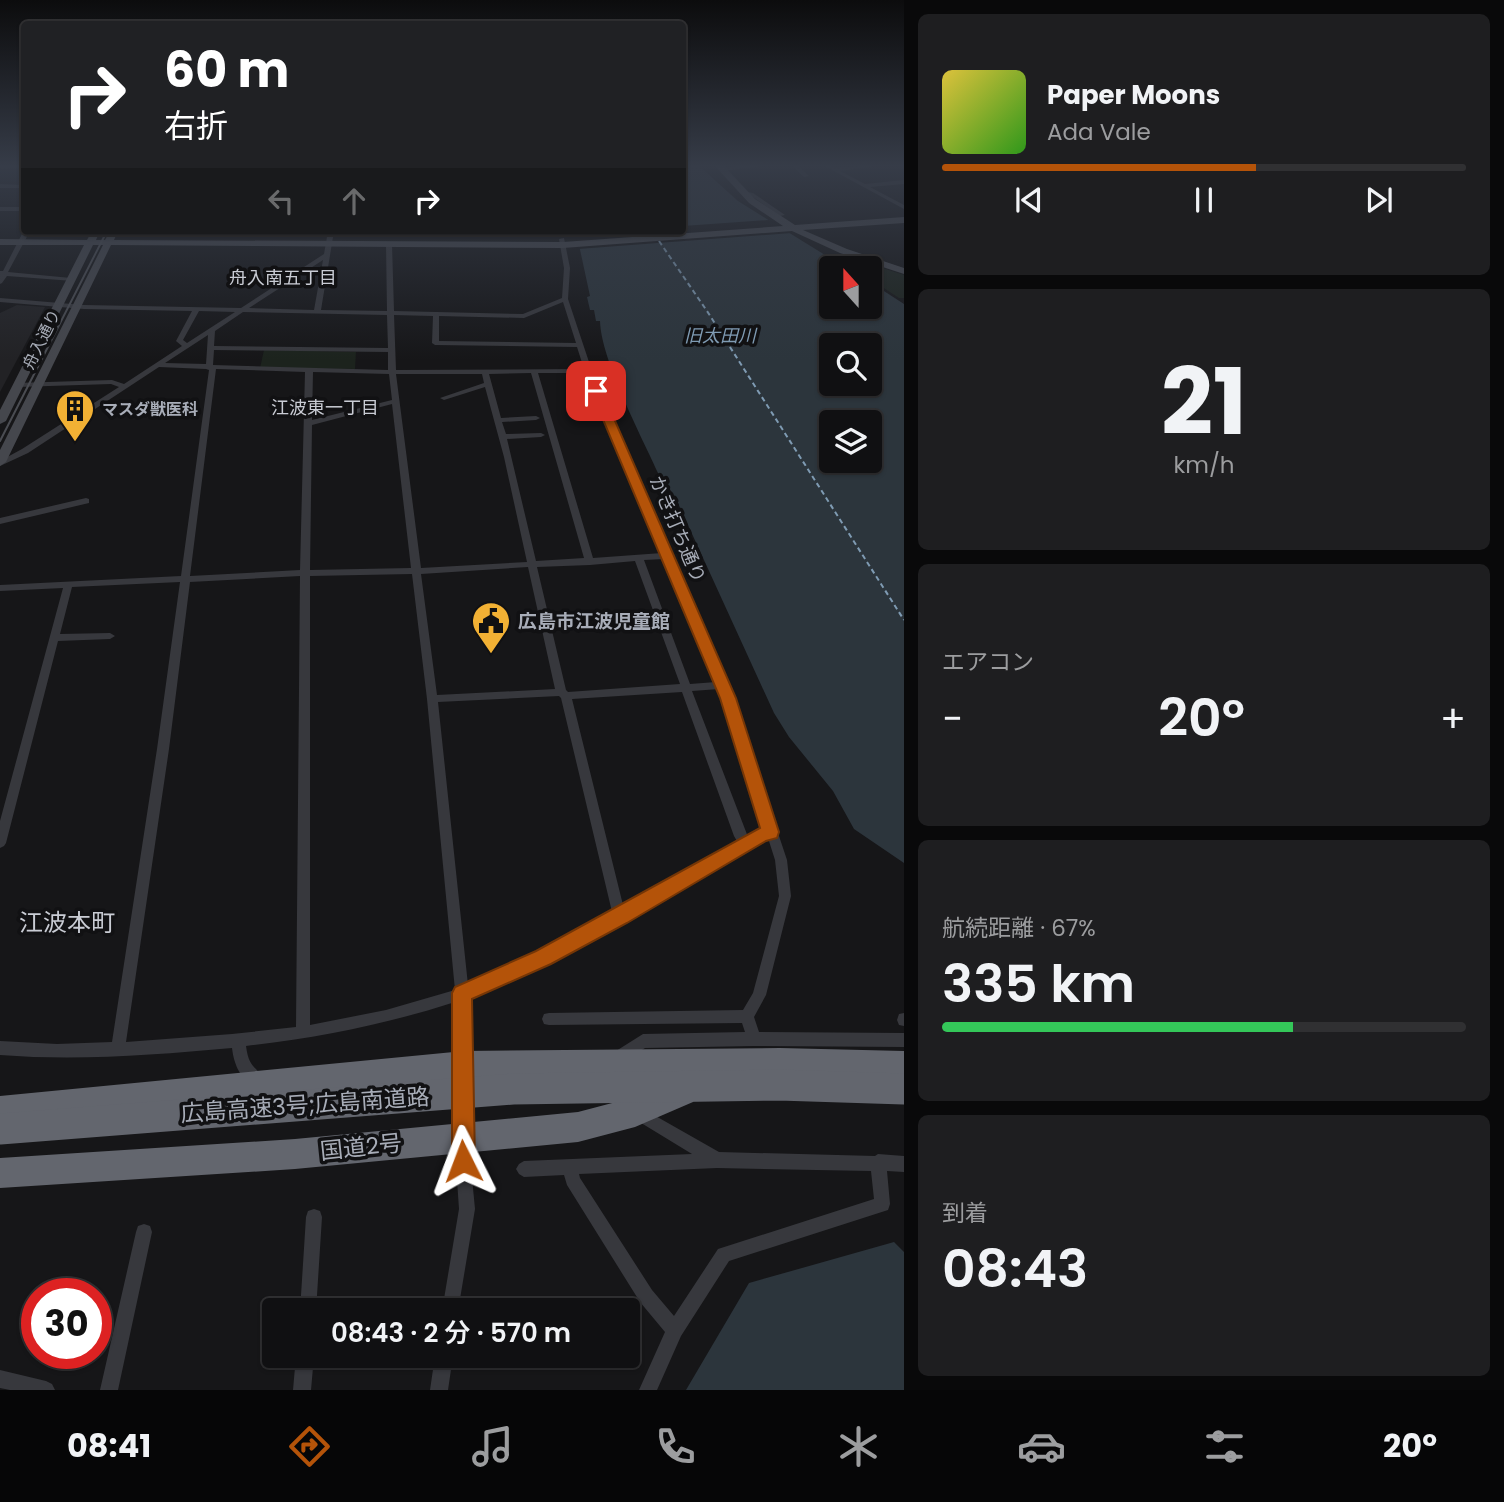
<!DOCTYPE html>
<html lang="ja">
<meta charset="utf-8">
<style>
body{margin:0;font-family:Poppins,"Noto Sans JP",sans-serif;background:#1e1e20;color:#f1f3f6;height:100vh;display:flex;flex-direction:column;font-size:26px;white-space:nowrap}
*{box-sizing:border-box;margin:0}
p{font-size:23px;color:#9c9d9f}
.icon{flex:none;width:38px;height:38px;fill:none;stroke:currentColor;stroke-width:2;stroke-linecap:round;stroke-linejoin:round}
.map{position:relative;flex:1;overflow:hidden}
.sheet{display:flex;flex-direction:column;gap:14px;padding:14px;background:#09090a;width:600px}
.sheet>*{flex:none}
.guide{position:absolute;left:21px;top:21px;width:665px;height:214px;border-radius:7px;box-shadow:0 2px 5px #0004,0 0 0 2px #303032;background:#202124;color:#fff;overflow:hidden}
.needle{width:46px;rotate:339deg}
.buttons{position:absolute;left:819px;top:256px;display:grid;gap:14px}
.buttons a{display:grid;place-items:center;width:63px;height:63px;border-radius:7px;background:#101012;box-shadow:0 2px 5px #0004,0 0 0 2px #303032;font-size:35px}
.speed{position:absolute;left:21px;top:1278px;display:flex;gap:14px;font-size:35px;font-weight:700;text-align:center}
.speed>*{display:grid;place-content:center;width:91px;height:91px;border-radius:50%;background:#101012;box-shadow:0 2px 5px #0004,0 0 0 2px #303032;line-height:1}
.speed .limit{border:10px solid #d22;background:#fff;color:#111}
.pin{position:absolute;display:grid;place-items:center;width:60px;height:60px;color:#fff;margin:-30px;border-radius:14px;box-shadow:0 4px 10px #0006}
.me{position:absolute;width:77px;margin:-38px;rotate:357deg;stroke-linejoin:round;filter:drop-shadow(0 0 5px #0008)}
.turn{display:flex;align-items:center;gap:24px;height:147px;padding:0 28px;font-size:32px}
.turn .icon{width:91px;height:91px;stroke-width:2.5}
.turn b{display:block;font-size:49px;line-height:60px}
.lanes{display:flex;align-items:center;height:66px;padding:0 28px;background:#0003;justify-content:center;gap:35px;direction:ltr}
.lanes .off{opacity:.35}
.big{font-size:52px;font-weight:600;line-height:1.1}
.sheet .widget{flex:1;display:flex;flex-direction:column;justify-content:center;gap:10px;min-width:0;padding:0 24px;border-radius:10px;background:#1e1e20}
.sheet .dial{align-items:center;gap:0}
.dial b{font-size:91px;line-height:1}
.song{display:flex;align-items:center;gap:21px}
.cover{width:84px;height:84px;border-radius:10px;background:linear-gradient(135deg,hsl(50 70% 55%),hsl(110 70% 35%))}
.played{height:7px;border-radius:4px;background:linear-gradient(90deg,#b45309 60%,#303032 60%)}
.keys{display:flex;justify-content:space-around;direction:ltr}
.heat{display:flex;justify-content:space-between;align-items:center;font-size:38px;direction:ltr}
.charge{height:10px;border-radius:5px;background:linear-gradient(90deg,#34c759 67%,#303032 0)}
.trip{position:absolute;left:262px;top:1298px;width:378px;height:70px;border-radius:7px;background:#101012;box-shadow:0 2px 5px #0004,0 0 0 2px #303032;font-weight:600;line-height:70px;text-align:center}
.menu{display:flex;height:112px;justify-content:space-around;align-items:center;background:#060607;color:#9c9d9f}
.menu .icon{width:49px;height:49px}
.menu .on{color:#b45309}
.menu b{font-size:32px;color:#f1f3f6}
main{display:flex;flex:1;min-height:0}
.map>svg:first-child{display:block}
.built{fill:#222225}
.green{fill:#1c231d}
.water{fill:#2c353c;fill-rule:evenodd}
.pier{fill:#161618}
.lines{fill:none;stroke-linecap:round;stroke-linejoin:round}
.ferry{stroke:#7f9bb3;stroke-width:2;stroke-dasharray:5 3.5;stroke-linecap:butt}
.street{fill:#37383d;fill-rule:evenodd}
.secondary{fill:#45474d;fill-rule:evenodd}
.highway{fill:#63666e;fill-rule:evenodd}
.tram{stroke:#4a4c52;stroke-width:2}
.highway-bridge{stroke:#63666e;stroke-width:31}
.route{fill:#b45309;stroke:#753606;stroke-width:2}
.labels{text-anchor:middle;stroke-width:7;stroke-linejoin:round;paint-order:stroke}
.far-street-label{font-size:16px;fill:#a8adb8;stroke:#111113}
.far-poi-label{font-size:16px;font-weight:bold;fill:#a8adb8;stroke:#111113;text-anchor:start}
.far-neighbourhood-label{font-size:18px;fill:#c9ccd4;stroke:#111113}
.far-water-label{font-size:18px;font-style:italic;fill:#7f9bb3;stroke:#111113}
.street-label{font-size:19px;fill:#a8adb8;stroke:#111113}
.poi-label{font-size:19px;font-weight:bold;fill:#a8adb8;stroke:#111113;text-anchor:start}
.near-street-label{font-size:23px;fill:#a8adb8;stroke:#111113}
.near-neighbourhood-label{font-size:24px;fill:#c9ccd4;stroke:#111113}
</style>
<main>
<div class="map">
<svg width="904" height="1390" viewBox="0 0 904 1390">
<rect width="100%" height="100%" fill="#161618"/>
<path class="built" d="M17 305 45 307 0 392V313Z"/>
<path class="green" d="M848 257 904 275V298H899L870 279V268H851L838 260Z
M264 350 356 352 355 369 260 368Z"/>
<path class="water" d="M683 165H698L738 201 846 268H831V306H870V282L904 304V863L854 829 833 791 789 737 774 713 677 501 662 476 659 475C642 437 601 360 600 321H596L594 310H590L587 297 590 296 576 231H682ZM831 345H870V383H831ZM831 422H870V460H831Z
M894 1242 904 1252V1390H686L749 1283Z"/>
<path class="pier" d="M769 220 792 233 578 249 575 234 682 231 683 226Z"/>
<g class="lines">
<path class="ferry" d="M659 241 707 311 904 620"/>
<path class="street" d="M0 165H24V168L0 169Z
M745 165H770L722 171 719 169Z
M791 165H797L809 176 804 177Z
M823 165H830L835 168 881 165 840 171 865 184 904 180V184L870 187 904 205V209Z
M0 184 24 185V188H0Z
M743 191 753 193 785 215 780 216 750 195 741 194Z
M0 207H24V211H0Z
M24 230 30 231 8 272 71 278 73 279V281L7 276 2 283 0 284V271H3Z
M150 231H157L147 237H143V235Z
M328 231H334L321 310 387 311 386 244 389 242 392 244 394 311 523 314 562 298 564 268 559 239 564 238 570 268 568 299 592 371 733 698 787 860 791 896 766 995 754 1017 759 1032 904 1033V1047L754 1046 645 1048 621 1063 616 1061 614 1056 616 1051 643 1034 745 1032 742 1023 549 1025 544 1024 542 1019 544 1014 549 1013 743 1010 753 993 779 896 775 860 768 838 582 946 505 983 469 997 471 1065 469 1070 464 1072 459 1070 457 1065 455 1002C387 1024 318 1038 246 1046 249 1070 257 1065 264 1081L262 1086 257 1088C241 1081 234 1065 232 1048 155 1055 77 1061 0 1055V1041L57 1044 112 1042 157 749 180 582 72 587 60 634 110 633 115 636 110 639 58 641 6 843 4 846 0 848V821L63 588 0 591V585L181 576 209 370 206 369 159 367 28 453 0 466V461L22 449 119 387 111 384 18 387 14 385 15 383 112 380 124 384 182 346 176 341 192 311 84 309 0 302V298L84 305 241 308 324 254ZM323 260 314 310 249 308ZM563 302 576 343 439 341V316L524 318ZM199 311 235 312 187 343 183 340ZM243 312 387 315 388 348 214 346 215 331ZM394 315 433 316 432 343 435 345 577 347 584 369 396 370ZM208 335 206 364 165 363ZM214 350 388 352V370L213 365ZM216 369 305 372 300 570 190 576ZM313 372 389 374 392 400 312 420ZM531 373 584 558 536 561 507 439 541 437 545 435 541 433 506 434 502 422 536 420 540 418 536 416 501 418 489 374ZM538 373H585L662 553 593 558ZM396 374H482L484 383 440 398 444 400 485 387 504 457 527 562 421 568ZM392 404 411 568 310 570 312 425ZM664 559 716 682 690 684 644 560ZM635 561 680 684 568 692 566 690 537 567 590 565ZM528 567 555 689 437 695 421 574ZM412 574 427 699 455 990 386 1010 310 1025V576ZM300 576 296 1027 232 1034 126 1042 169 749 190 582ZM719 689 765 829 748 837 692 691ZM682 692 734 836 738 843 624 909 572 699ZM559 696 561 698 613 916 534 957 468 985 438 702Z
M86 498 89 499V503L0 524V518Z
M904 1013V1026L899 1025 897 1020 899 1014Z
M463 1088 468 1090 470 1095 468 1136 475 1209 458 1311H442L459 1209 454 1136 456 1095 458 1090Z
M638 1106 719 1152 875 1156 878 1154 904 1156V1172L887 1171 890 1204 888 1210 729 1261 681 1336 657 1390H639L665 1332 640 1302 567 1185 564 1175 524 1177 519 1174 516 1169 519 1164 524 1161 692 1154 633 1118 631 1113 633 1108ZM717 1168 871 1171 874 1199 718 1249 674 1316 652 1290 580 1178 579 1174Z
M314 1209 320 1211 322 1217 316 1311H300L306 1217 308 1211Z
M144 1224 150 1226 152 1232 118 1390H100L136 1232 138 1226Z
M296 1356H314L311 1390H293Z
M435 1356H453L448 1390H430Z
M0 1370 46 1381 52 1384 55 1390H10L0 1388Z"/>
<path class="secondary" d="M714 165H723L755 199 795 225 904 217V223L803 230 847 249 904 268V274L840 253 792 231 563 248 111 245 6 462 0 466V450L103 245H93L6 421 0 424V410L84 245H0V239L87 240 92 231H100L96 240H105L110 231H118L114 240 563 242 783 226 749 203Z"/>
<path class="highway" d="M780 1048 904 1051V1079L780 1076 464 1079 0 1126V1096L464 1051Z
M683 1078 693 1082 698 1092 693 1102 635 1127 578 1142 295 1169 0 1188V1158L295 1139 578 1112 635 1097Z"/>
<path class="tram" d="M0 441 107 231"/>
<path class="highway-bridge" d="M0 1129 513 1089 779 1085 904 1089"/>
</g>
<linearGradient id="sky" x2="0" y2="1"><stop stop-color="#0c0c0d"/><stop offset="0.46" stop-color="#363c48"/><stop offset="1" stop-color="#363c48" stop-opacity="0"/></linearGradient>
<rect width="904" height="360" fill="url(#sky)"/>
<path class="route" d="M596 388 602 391 736 698 779 832 777 838 766 841 627 923 551 964 472 999 475 1161 472 1169 463 1172 455 1169 452 1161V993L455 987 536 951 760 828 720 698 591 391Z"/>
<defs>
<symbol id="building-pin" viewBox="-11 -11 22 30"><path d="M0 17L-7.5 6A9.5 9.5 0 1 1 7.5 6Z" fill="#f2b134" stroke="#111113"/><path d="M-4-6H4V6H1V3H-1V6H-4ZM-2.5-4.3h1.7v1.8h-1.7ZM.8-4.3h1.7v1.8H.8ZM-2.5-1h1.7V.8h-1.7ZM.8-1h1.7V.8H.8Z" fill="#111"/></symbol>
<symbol id="civic-pin" viewBox="-11 -11 22 30"><path d="M0 17L-7.5 6A9.5 9.5 0 1 1 7.5 6Z" fill="#f2b134" stroke="#111113"/><path d="M-.6-6.5H3V-4.5H.6V-3L4-1V1h2V6H-6V1h2V-1L-.6-3ZM-1.2 2.5V6h2.4V2.5Z" fill="#111"/></symbol>
</defs>
<g fill-rule="evenodd">
<use href="#building-pin" x="53" y="387" width="44" height="60"/>
<use href="#civic-pin" x="469" y="599" width="44" height="60"/>
</g>
<g class="labels">
<g class="far-street-label">
<text transform="translate(41 339) rotate(-64)" y="6">舟入通り</text>
</g>
<g class="far-poi-label">
<text x="102" y="415">マスダ獣医科</text>
</g>
<g class="far-neighbourhood-label">
<text x="283" y="284">舟入南五丁目</text>
<text x="325" y="414">江波東一丁目</text>
</g>
<g class="far-water-label">
<text x="720" y="342">旧太田川</text>
</g>
<g class="street-label">
<text transform="translate(678 529) rotate(67)" y="7">かき打ち通り</text>
</g>
<g class="poi-label">
<text x="518" y="628">広島市江波児童館</text>
</g>
<g class="near-street-label">
<text transform="translate(305 1105) rotate(-4)" y="8">広島高速3号;広島南道路</text>
<text transform="translate(361 1147) rotate(-6)" y="8">国道2号</text>
</g>
<g class="near-neighbourhood-label">
<text x="67" y="931">江波本町</text>
</g>
</g>
</svg>
<div class="buttons">
<a><svg class="needle" viewBox="-14 -14 28 28"><path d="M0-13l5 13h-10z" fill="#e53935"/><path d="M0 13l5-13h-10z" fill="#9c9d9f"/></svg></a>
<a><svg class="icon" aria-label="search" viewBox="0 0 24 24"><circle cx="10" cy="10" r="6"/><path d="M15 15l6 6"/></svg></a>
<a><svg class="icon" aria-label="layers" viewBox="0 0 24 24"><path d="M12 4l9 5-9 5-9-5zM3 14l9 5 9-5"/></svg></a>
</div>
<div class="speed"><div class="limit">30</div></div>
<div class="pin" style="left:596px;top:391px;background:#d93025"><svg class="icon" aria-label="arrive" viewBox="0 0 24 24"><path d="M6 21V4h12l-3 4 3 4H6"/></svg></div>
<svg class="me" style="left:463px;top:1161px" viewBox="-20 -20 40 40"><path d="M0-17L14 15 0 8-14 15z" fill="#b45309" stroke="#fff" stroke-width="4"/></svg>
<div class="trip">08:43 · 2 分 · 570 m</div>
<div class="guide">
<div class="turn"><svg class="icon" aria-label="right" viewBox="0 0 24 24"><path d="M7 20v-9h11M14 6l5 5-5 5"/></svg><div><b>60 m</b>右折</div></div>
<div class="lanes"><svg class="icon off" aria-label="left" viewBox="0 0 24 24"><path d="M17 20v-9H6M10 6l-5 5 5 5"/></svg><svg class="icon off" aria-label="ahead" viewBox="0 0 24 24"><path d="M12 20V5M6 11l6-6 6 6"/></svg><svg class="icon" aria-label="right" viewBox="0 0 24 24"><path d="M7 20v-9h11M14 6l5 5-5 5"/></svg></div>
</div>
</div>
<section class="sheet">
<div class="widget">
<div class="song"><i class="cover"></i><div><b>Paper Moons</b><p>Ada Vale</p></div></div>
<div class="played"></div>
<div class="keys"><svg class="icon" aria-label="previous" viewBox="0 0 24 24"><path d="M18 5L8 12l10 7zM5 5v14"/></svg><svg class="icon" aria-label="pause" viewBox="0 0 24 24"><path d="M8 5v14M16 5v14"/></svg><svg class="icon" aria-label="next" viewBox="0 0 24 24"><path d="M6 5l10 7-10 7zM19 5v14"/></svg></div>
</div>
<div class="widget dial"><b>21</b><p>km/h</p></div>
<div class="widget"><p>エアコン</p>
<div class="heat"><a>−</a><b class="big">20°</b><a>+</a></div>
</div>
<div class="widget"><p>航続距離 · 67%</p><b class="big">335 km</b><div class="charge"></div></div>
<div class="widget"><p>到着</p><b class="big">08:43</b></div>
</section>
</main>
<nav class="menu">
<b>08:41</b>
<svg class="icon on" aria-label="directions" viewBox="0 0 24 24"><path d="M12 3l9 9-9 9-9-9zM9 14v-3h6M13 9l2 2-2 2"/></svg>
<svg class="icon" aria-label="music" viewBox="0 0 24 24"><path d="M9 18V5l10-2v13"/><circle cx="6" cy="18" r="3"/><circle cx="16" cy="16" r="3"/></svg>
<svg class="icon" aria-label="phone" viewBox="0 0 24 24"><path d="M5 4h4l2 5-3 2q2 4 5 5l2-3 5 2v4C11 20 4 13 5 4z"/></svg>
<svg class="icon" aria-label="climate" viewBox="0 0 24 24"><path d="M12 3v18M4 7l16 10M4 17L20 7"/></svg>
<svg class="icon" aria-label="car" viewBox="0 0 24 24"><path d="M5 17H2v-5l4-1 3-4h7l3 4 3 1v5h-3M9 17h6M6 11h13"/><circle cx="7" cy="17" r="2"/><circle cx="17" cy="17" r="2"/></svg>
<svg class="icon" aria-label="filters" viewBox="0 0 24 24"><path d="M4 7h16M4 17h16"/><circle cx="9" cy="7" r="2"/><circle cx="15" cy="17" r="2"/></svg>
<b>20°</b>
</nav>
